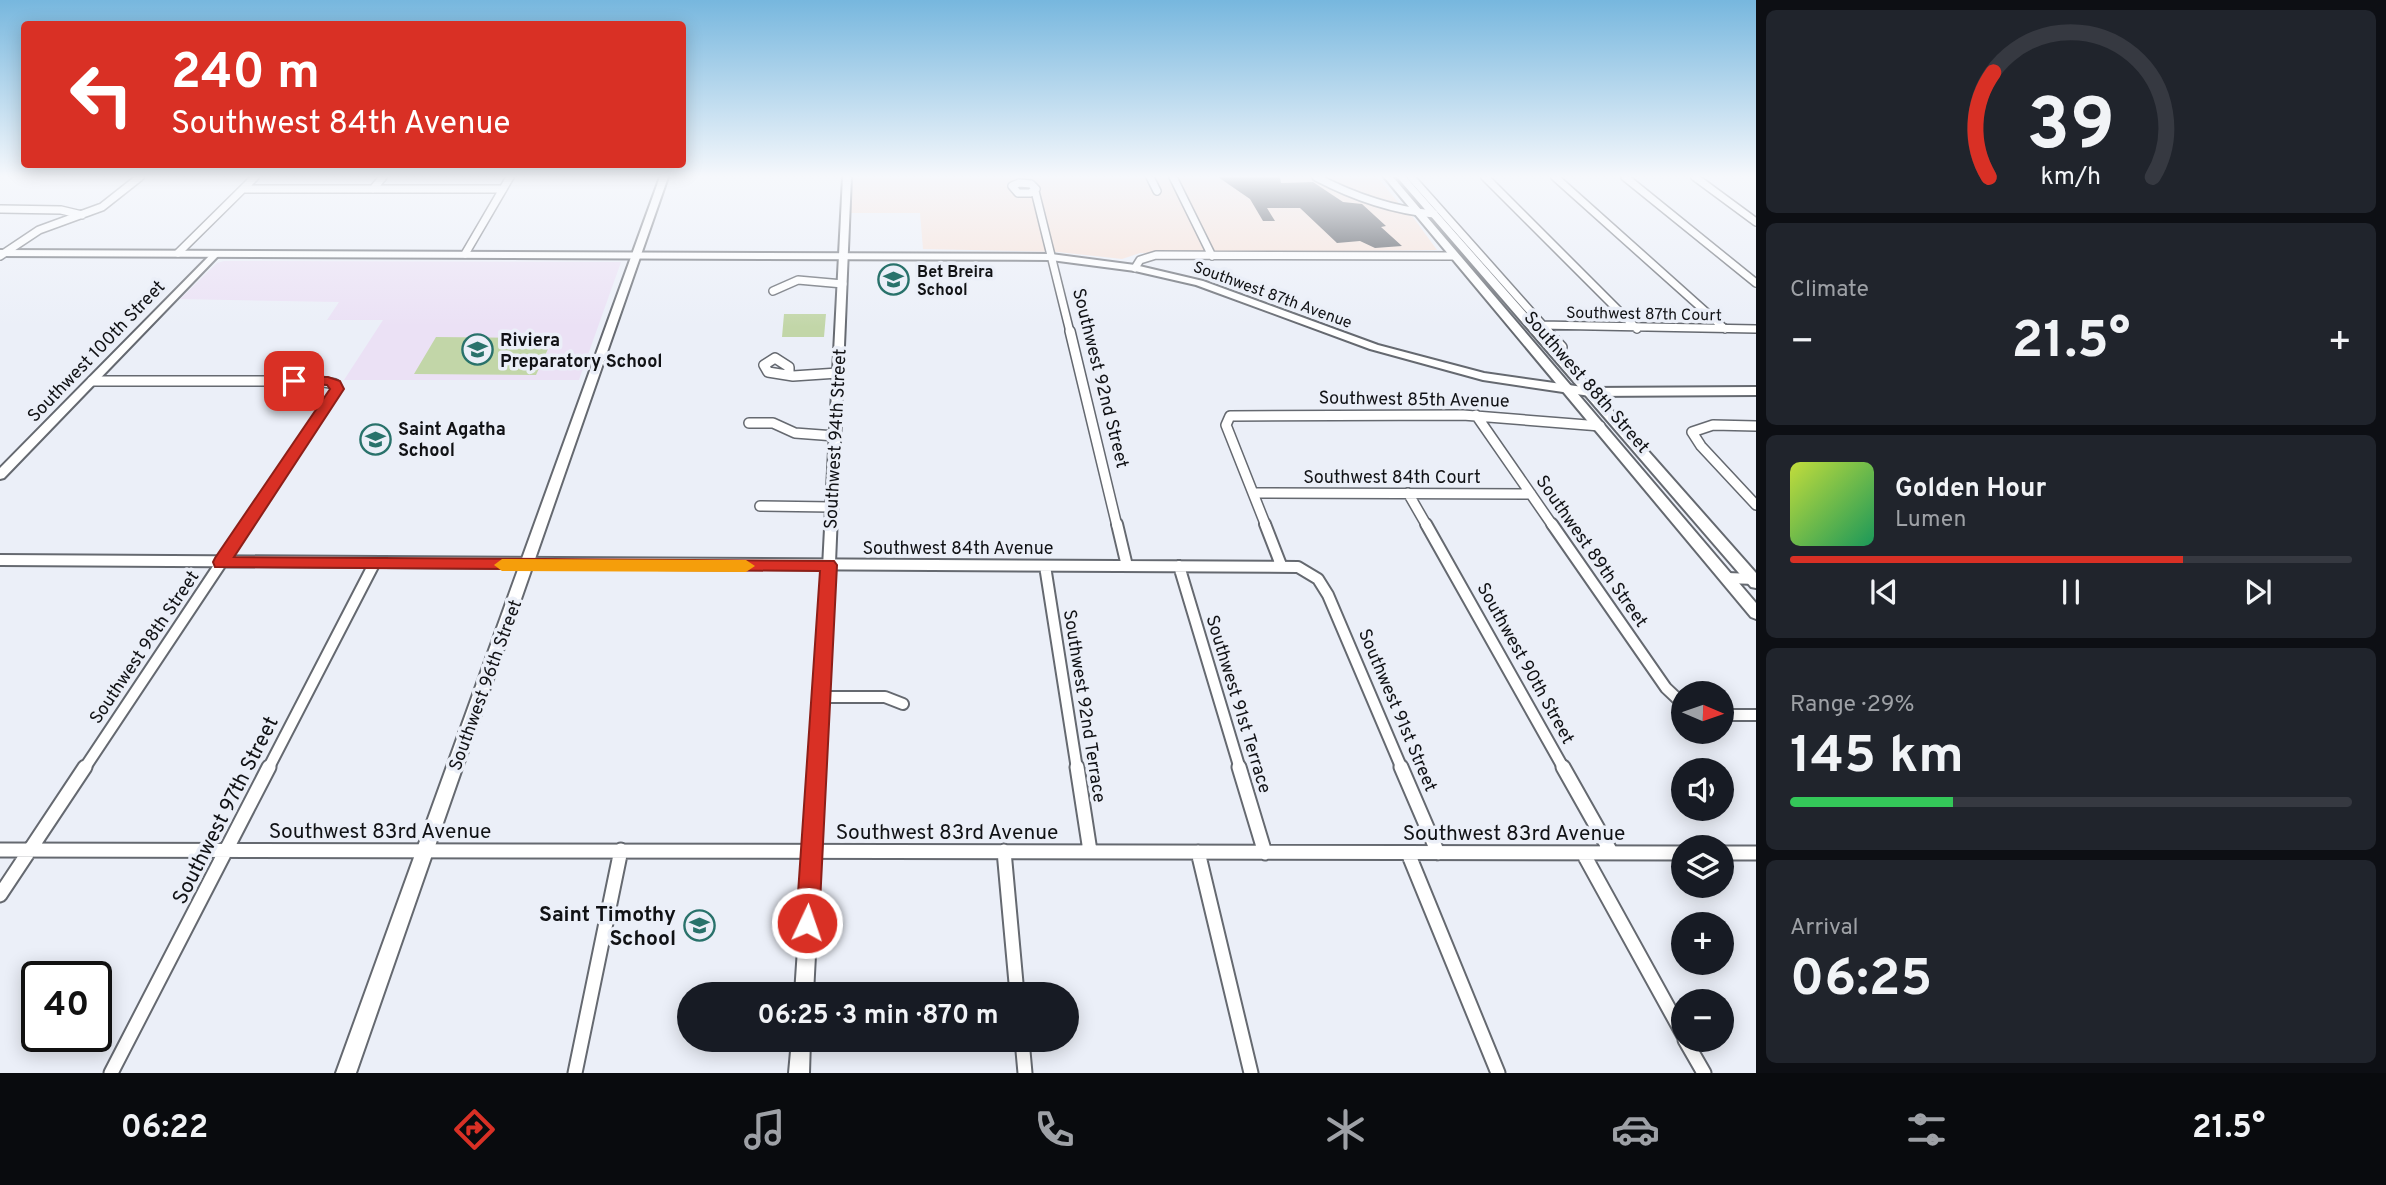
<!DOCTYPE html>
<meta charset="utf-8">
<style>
body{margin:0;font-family:Overpass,sans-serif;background:#20242c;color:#f1f3f6;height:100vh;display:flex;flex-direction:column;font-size:26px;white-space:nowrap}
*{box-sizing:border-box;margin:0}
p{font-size:23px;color:#9ea1a6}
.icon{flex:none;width:38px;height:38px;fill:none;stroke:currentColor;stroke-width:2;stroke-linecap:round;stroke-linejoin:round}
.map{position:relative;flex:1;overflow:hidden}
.side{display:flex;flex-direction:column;gap:10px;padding:10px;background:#0d0f14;width:630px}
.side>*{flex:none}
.hud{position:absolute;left:21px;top:21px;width:665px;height:147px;border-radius:7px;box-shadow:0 4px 18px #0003;background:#d93025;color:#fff;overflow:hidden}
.needle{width:46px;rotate:92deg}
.tools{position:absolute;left:1671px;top:681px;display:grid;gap:14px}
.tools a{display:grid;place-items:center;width:63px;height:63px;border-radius:50%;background:#171b24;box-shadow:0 4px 18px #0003;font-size:35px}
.speed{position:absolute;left:21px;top:961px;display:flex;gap:14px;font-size:35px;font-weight:700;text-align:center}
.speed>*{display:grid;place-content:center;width:91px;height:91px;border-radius:50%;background:#171b24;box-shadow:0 4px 18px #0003;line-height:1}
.speed .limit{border:4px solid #111;border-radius:10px;background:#fff;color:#111}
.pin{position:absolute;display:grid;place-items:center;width:60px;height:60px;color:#fff;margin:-30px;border-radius:14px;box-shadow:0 4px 10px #0006}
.me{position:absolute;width:77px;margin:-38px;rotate:3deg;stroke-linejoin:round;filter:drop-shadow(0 0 5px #0008)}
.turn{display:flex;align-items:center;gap:24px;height:147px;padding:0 35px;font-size:32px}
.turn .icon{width:91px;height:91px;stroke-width:2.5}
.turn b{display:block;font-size:49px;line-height:60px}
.big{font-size:52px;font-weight:700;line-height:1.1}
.side .widget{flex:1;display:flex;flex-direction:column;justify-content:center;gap:10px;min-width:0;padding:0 24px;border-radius:10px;background:#20242c}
.side .dial{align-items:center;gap:0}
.dial svg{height:182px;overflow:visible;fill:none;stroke:#363941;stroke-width:7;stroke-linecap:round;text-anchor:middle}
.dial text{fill:#f1f3f6;stroke:none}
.song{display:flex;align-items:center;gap:21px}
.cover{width:84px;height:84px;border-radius:10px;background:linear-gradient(135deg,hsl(70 70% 55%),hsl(150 70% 35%))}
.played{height:7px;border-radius:4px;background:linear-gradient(90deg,#d93025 70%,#363941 70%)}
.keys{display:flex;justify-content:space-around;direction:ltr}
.heat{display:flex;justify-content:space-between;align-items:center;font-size:38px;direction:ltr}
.charge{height:10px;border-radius:5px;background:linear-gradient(90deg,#34c759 29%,#363941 0)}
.trip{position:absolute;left:677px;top:982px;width:402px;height:70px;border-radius:35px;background:#171b24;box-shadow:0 4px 18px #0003;font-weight:700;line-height:70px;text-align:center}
.tab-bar{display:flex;height:112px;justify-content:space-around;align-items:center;background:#090b0e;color:#9ea1a6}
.tab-bar .icon{width:49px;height:49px}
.tab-bar .on{color:#d93025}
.tab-bar b{font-size:32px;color:#f1f3f6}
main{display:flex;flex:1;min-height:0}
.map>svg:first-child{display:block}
.education{fill:#ebe1f5}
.medical{fill:#f8e0d5}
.green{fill:#c2d6a8}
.building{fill:#3e4249}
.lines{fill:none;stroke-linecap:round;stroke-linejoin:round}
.minor-far3-casing{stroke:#656970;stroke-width:10}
.minor-far2-casing{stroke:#656970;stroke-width:12}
.minor-far1-casing{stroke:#656970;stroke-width:14}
.minor-casing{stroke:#656970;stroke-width:17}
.tertiary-casing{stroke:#656970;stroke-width:4}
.secondary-casing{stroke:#656970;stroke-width:4}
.primary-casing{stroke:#656970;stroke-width:4}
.minor-far3{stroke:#fff;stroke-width:7}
.minor-far2{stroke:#fff;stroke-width:9}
.minor-far1{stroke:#fff;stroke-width:10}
.minor{stroke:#fff;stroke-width:13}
.tertiary{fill:#fff;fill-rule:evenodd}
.secondary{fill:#fff;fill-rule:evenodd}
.primary{fill:#fff;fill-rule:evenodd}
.route{fill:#d93025;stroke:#8d1f18;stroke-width:2}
.slow{fill:#f59e0b}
.labels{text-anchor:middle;stroke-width:7;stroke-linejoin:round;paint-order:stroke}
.far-poi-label{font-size:16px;font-weight:bold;fill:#111215;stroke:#ebeff8;text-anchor:start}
.far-street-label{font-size:16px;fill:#111215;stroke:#ebeff8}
.poi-label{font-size:18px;font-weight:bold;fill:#111215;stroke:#ebeff8;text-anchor:start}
.street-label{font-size:18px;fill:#111215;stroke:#ebeff8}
.near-street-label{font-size:21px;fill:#111215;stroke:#ebeff8}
.near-poi-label{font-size:21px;font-weight:bold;fill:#111215;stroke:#ebeff8;text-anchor:end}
</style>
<main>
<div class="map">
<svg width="1756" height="1073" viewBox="0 0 1756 1073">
<rect width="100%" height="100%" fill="#ebeff8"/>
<path class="education" d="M224 261 621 262 579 380H344L383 320H327L339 302 180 299 217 263Z"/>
<path class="medical" d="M851 177H1377L1408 214 1413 217 1437 250 1140 253 1122 259 1058 252 923 249 920 213H850Z"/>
<path class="green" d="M784 314H826L824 337H782Z
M436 337 553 338 536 375 414 374Z"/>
<path class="building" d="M1218 177H1280L1281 183 1313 182 1343 202 1362 204 1386 226 1381 227 1402 246 1375 248 1360 241 1337 243 1300 208H1267L1275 221H1263L1250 199Z"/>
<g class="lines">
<defs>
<path id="minor-far3" d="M1150 177 1157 191
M1173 177 1212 256
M1316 177C1354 197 1391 210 1434 214
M1411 177 1549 332
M1485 177 1637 329
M1555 177 1725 329
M1625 177 1756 283
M1695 177 1756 222
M1019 183 1031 184 1036 189 1030 193H1018L1012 186Z
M244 189H503
M373 189 383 177
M1035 191 1070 332
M1 209 61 210 82 215
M178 253 255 177
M465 254 510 177
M0 256 39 230 102 207 140 177
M1135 268 1140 260 1156 255 1454 256
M773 291 798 280 843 284
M1540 325 1756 329"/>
<path id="minor-far2" d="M1070 331 1117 526
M1547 331 1562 347
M789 375V367L775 358 764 365 768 372 793 376 838 373
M92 381H319L335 384 337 389 246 526
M1476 415 1553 526
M749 423H773L795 433 835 436
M1756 426 1713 425 1692 432 1701 446 1756 505
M1253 493 1531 494
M1408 493 1427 526
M760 506 832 507
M1266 526 1226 425 1230 416 1463 415 1600 426"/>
<path id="minor-far1" d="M1117 524 1127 566
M1265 524 1281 565
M1426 524 1564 769
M1552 524 1666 688 1684 705
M0 560 1298 567 1318 579 1328 595 1402 769
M1045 566 1077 769
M1179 566 1240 769
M1726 578 1756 579
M821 697H885L903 704
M1722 715H1756
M84 769 247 524
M268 769 374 564"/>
<path id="minor" d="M1077 767 1090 851
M1239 767 1265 853
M1401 767 1438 853
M1563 767 1611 852
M0 850 1684 853
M1004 851 1017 994
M1198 852 1251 1073
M1408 853 1498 1073
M1583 853 1684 1036
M1722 853H1756
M0 895 85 767
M1022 1040 1025 1073
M1685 1040 1704 1073
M111 1073 269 767
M575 1073 621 850"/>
<path id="tertiary" d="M660 177H668L356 1073H336Z
M843 177H851L834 587 813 994H795L822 587Z
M214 251 221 253 4 478 0 479V468Z
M792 1040H810L809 1073H789Z"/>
<path id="secondary" d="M0 250 1051 254 1135 265 1203 281 1378 345 1484 373 1590 388 1756 387V395L1590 396 1483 380 1370 349 1196 285 1135 271 1051 260 0 256Z"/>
<path id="primary" d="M1384 177H1393L1756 603V619L1751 617Z
M1397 177H1406L1756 573V588L1751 587Z"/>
</defs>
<use href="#minor-far3" class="minor-far3-casing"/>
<use href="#minor-far2" class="minor-far2-casing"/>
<use href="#minor-far1" class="minor-far1-casing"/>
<use href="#minor" class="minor-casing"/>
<use href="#tertiary" class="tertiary-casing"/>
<use href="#secondary" class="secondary-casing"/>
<use href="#primary" class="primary-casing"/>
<use href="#minor-far3" class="minor-far3"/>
<use href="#minor-far2" class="minor-far2"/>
<use href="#minor-far1" class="minor-far1"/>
<use href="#minor" class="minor"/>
<use href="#tertiary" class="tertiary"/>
<use href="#secondary" class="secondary"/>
<use href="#primary" class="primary"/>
</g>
<linearGradient id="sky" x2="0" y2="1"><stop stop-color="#77b7de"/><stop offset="0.54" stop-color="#f6f8fc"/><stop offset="1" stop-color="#f6f8fc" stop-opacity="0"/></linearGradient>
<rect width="1756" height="327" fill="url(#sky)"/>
<path class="route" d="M294 377H328L340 381 344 389 234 557 834 561 837 565 819 923 815 931 807 934 800 931 796 923 820 571 215 567 213 562 215 558 330 389 327 385 289 383V378Z"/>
<path class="slow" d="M502 559 746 560 755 566 746 572 502 571 494 565Z"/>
<defs>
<symbol id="school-ring" viewBox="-11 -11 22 22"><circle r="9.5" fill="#ebeff8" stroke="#29726b" stroke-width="1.5"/><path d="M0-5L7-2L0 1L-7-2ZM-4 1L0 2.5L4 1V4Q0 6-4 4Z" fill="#29726b"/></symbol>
</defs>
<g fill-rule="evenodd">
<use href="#school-ring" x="876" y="262" width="35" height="35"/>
<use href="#school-ring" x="460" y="332" width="35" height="35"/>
<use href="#school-ring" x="358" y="422" width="35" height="35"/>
<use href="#school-ring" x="682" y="908" width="35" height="35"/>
</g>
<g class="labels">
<g class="far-poi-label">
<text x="917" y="277">Bet Breira<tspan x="917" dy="18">School</tspan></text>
</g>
<g class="far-street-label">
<text transform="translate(1273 294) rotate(20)" y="6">Southwest 87th Avenue</text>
<text transform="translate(1644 313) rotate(1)" y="6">Southwest 87th Court</text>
</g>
<g class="poi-label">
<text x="500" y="346">Riviera<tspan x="500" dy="21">Preparatory School</tspan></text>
<text x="398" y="435">Saint Agatha<tspan x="398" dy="21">School</tspan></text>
</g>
<g class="street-label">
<text transform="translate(96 351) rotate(-46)" y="6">Southwest 100th Street</text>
<text transform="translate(1101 378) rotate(76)" y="6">Southwest 92nd Street</text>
<text transform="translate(1587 382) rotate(49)" y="6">Southwest 88th Street</text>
<text transform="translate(1414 399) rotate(1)" y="6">Southwest 85th Avenue</text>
<text transform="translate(835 439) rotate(-87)" y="6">Southwest 94th Street</text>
<text x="1392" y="483">Southwest 84th Court</text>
<text x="958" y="554">Southwest 84th Avenue</text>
<text transform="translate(1592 551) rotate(55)" y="6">Southwest 89th Street</text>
<text transform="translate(144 647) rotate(-56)" y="6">Southwest 98th Street</text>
<text transform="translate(1526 663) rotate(61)" y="6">Southwest 90th Street</text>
<text transform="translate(485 685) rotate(-70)" y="6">Southwest 96th Street</text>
<text transform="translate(1239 704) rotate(73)" y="6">Southwest 91st Terrace</text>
<text transform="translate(1085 706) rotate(81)" y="6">Southwest 92nd Terrace</text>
<text transform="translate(1398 710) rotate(67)" y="6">Southwest 91st Street</text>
</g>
<g class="near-street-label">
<text transform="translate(225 810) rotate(-63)" y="7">Southwest 97th Street</text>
<text x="380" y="838">Southwest 83rd Avenue</text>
<text x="947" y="839">Southwest 83rd Avenue</text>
<text x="1514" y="840">Southwest 83rd Avenue</text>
</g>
<g class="near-poi-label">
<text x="676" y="921">Saint Timothy<tspan x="676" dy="24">School</tspan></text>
</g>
</g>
</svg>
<div class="tools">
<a><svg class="needle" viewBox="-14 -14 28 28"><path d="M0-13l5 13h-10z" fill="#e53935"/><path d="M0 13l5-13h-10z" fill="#9ea1a6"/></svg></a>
<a><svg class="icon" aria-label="sound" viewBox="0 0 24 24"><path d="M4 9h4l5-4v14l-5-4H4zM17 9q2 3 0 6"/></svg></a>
<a><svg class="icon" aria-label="layers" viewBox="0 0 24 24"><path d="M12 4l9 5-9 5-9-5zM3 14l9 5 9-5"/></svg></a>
<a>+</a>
<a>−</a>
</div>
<div class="speed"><div class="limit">40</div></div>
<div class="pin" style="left:294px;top:381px;background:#d93025"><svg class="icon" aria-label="arrive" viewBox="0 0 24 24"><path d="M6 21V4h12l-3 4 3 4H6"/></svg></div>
<svg class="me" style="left:807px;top:923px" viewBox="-20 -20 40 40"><circle r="17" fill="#d93025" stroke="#fff" stroke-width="3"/><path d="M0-11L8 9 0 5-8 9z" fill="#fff"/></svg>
<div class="trip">06:25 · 3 min · 870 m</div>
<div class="hud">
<div class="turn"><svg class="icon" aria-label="left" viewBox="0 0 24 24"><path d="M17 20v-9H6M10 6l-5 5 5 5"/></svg><div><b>240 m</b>Southwest 84th Avenue</div></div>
</div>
</div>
<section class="side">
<div class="widget dial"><svg viewBox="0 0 100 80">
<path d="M14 69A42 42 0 1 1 86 69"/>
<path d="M14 69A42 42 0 0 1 16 23" stroke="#d93025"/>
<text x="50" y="56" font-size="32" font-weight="700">39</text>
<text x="50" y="72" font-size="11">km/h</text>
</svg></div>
<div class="widget"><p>Climate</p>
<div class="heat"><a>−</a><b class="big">21.5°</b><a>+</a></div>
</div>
<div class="widget">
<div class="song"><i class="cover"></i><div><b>Golden Hour</b><p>Lumen</p></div></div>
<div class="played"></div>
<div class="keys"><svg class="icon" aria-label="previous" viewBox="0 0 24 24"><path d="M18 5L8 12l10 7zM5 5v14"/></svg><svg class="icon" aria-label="pause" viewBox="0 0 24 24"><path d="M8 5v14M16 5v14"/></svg><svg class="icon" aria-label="next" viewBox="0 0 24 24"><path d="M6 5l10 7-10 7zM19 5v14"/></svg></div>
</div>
<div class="widget"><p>Range · 29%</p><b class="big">145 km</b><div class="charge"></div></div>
<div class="widget"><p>Arrival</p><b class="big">06:25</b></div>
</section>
</main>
<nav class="tab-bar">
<b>06:22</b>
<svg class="icon on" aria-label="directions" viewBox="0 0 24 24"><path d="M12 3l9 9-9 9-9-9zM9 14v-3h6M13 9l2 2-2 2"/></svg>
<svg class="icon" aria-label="music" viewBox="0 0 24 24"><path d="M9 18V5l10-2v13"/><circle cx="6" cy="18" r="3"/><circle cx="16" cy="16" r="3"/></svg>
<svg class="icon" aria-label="phone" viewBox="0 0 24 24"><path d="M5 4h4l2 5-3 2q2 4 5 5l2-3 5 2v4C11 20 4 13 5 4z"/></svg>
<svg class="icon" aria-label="climate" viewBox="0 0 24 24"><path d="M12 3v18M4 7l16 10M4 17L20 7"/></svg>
<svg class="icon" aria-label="car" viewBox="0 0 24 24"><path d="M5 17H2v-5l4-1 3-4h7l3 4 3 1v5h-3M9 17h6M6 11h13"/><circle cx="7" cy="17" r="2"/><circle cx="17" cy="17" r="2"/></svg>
<svg class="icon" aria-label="filters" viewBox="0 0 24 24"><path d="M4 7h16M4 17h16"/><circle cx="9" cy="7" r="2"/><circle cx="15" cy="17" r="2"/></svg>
<b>21.5°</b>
</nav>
